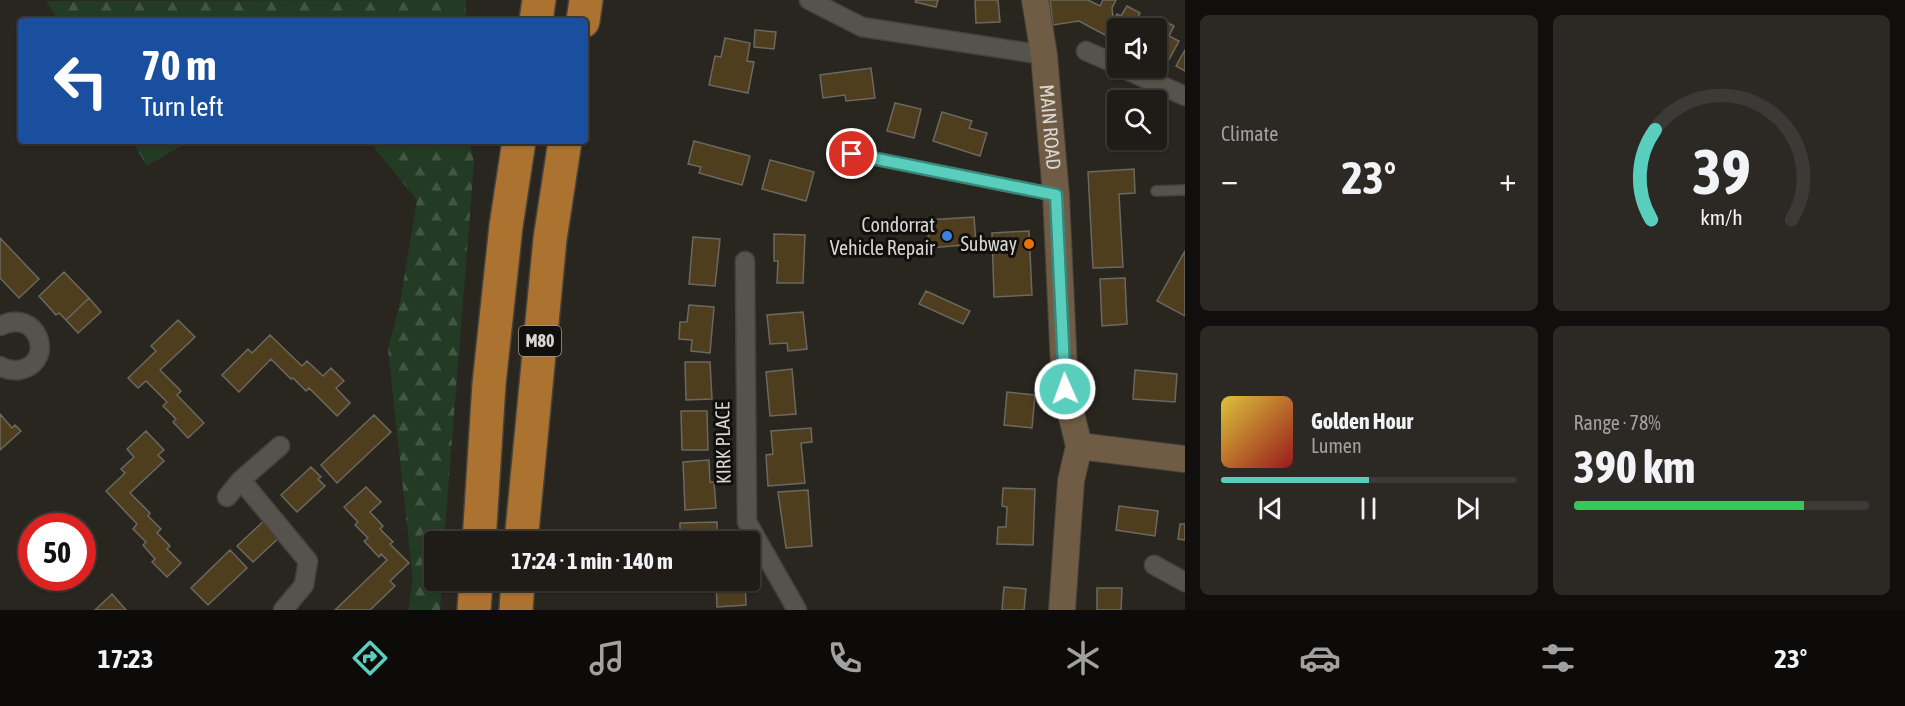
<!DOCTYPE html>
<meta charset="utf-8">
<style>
body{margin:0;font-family:"Asap Condensed",sans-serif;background:#2c2925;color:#f1f3f6;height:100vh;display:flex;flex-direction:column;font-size:22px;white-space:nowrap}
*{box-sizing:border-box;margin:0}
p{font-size:20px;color:#a1a1a2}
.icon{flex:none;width:33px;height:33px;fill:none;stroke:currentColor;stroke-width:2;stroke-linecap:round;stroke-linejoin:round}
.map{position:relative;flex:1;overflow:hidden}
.panel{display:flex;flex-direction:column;gap:15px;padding:15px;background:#110f0d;width:720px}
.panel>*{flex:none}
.top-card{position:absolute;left:18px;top:18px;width:570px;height:126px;border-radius:6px;box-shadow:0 2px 4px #0004,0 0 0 2px #3c3a37;background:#1a4fa0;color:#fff;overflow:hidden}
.buttons{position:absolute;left:1107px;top:18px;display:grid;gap:12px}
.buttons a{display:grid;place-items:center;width:60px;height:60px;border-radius:6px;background:#1f1c18;box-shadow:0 2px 4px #0004,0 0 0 2px #3c3a37;font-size:30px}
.speed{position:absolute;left:18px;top:513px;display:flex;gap:12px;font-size:30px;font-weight:700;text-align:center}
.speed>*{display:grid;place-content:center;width:78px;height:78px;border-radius:50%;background:#1f1c18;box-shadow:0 2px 4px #0004,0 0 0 2px #3c3a37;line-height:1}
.speed .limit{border:9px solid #d22;background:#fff;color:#111}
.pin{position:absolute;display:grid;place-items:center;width:51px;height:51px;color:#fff;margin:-26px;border:3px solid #fff;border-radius:50%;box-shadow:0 2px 6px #0007}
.me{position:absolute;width:66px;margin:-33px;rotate:358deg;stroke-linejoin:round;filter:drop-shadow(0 0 4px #0008)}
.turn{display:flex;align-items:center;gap:21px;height:126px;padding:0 24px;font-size:27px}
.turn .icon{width:78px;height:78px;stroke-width:2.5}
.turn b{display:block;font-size:42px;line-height:51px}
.big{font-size:45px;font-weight:700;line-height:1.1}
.panel .tile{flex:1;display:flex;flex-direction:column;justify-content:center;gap:9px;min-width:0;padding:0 21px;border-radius:9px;background:#2c2925}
.panel .dial{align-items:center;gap:0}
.dial svg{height:156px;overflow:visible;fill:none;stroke:#3c3a37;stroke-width:7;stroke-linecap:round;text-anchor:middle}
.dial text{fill:#f1f3f6;stroke:none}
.song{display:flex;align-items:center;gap:18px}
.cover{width:72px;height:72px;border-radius:9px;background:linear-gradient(135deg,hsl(50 70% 55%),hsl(0 70% 35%))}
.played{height:6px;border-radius:3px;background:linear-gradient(90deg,#5acebd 50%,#3c3a37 50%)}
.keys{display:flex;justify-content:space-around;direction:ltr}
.heat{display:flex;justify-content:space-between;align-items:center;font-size:33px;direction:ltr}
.charge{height:9px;border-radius:4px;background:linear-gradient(90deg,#34c759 78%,#3c3a37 0)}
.panel .tiles{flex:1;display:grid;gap:15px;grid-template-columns:repeat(2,1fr)}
.trip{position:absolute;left:424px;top:531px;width:336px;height:60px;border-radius:6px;background:#1f1c18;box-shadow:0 2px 4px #0004,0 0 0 2px #3c3a37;font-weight:700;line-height:60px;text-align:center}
.tabs{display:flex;height:96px;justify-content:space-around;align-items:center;background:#0c0b0a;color:#a1a1a2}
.tabs .icon{width:42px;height:42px}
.tabs .selected{color:#5acebd}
.tabs b{font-size:27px;color:#f1f3f6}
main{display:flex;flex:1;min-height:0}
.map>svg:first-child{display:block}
.forest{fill:url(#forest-firs)}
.building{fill:#4e3e1e;stroke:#6b6861;stroke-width:1.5}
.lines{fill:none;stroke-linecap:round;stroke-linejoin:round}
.lane-casing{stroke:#45423e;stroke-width:12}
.street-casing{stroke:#45423e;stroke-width:21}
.secondary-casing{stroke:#45423e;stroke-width:28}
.highway-casing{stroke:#45423e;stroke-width:36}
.lane{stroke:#56534c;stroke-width:9}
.street{stroke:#56534c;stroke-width:18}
.secondary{stroke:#705c44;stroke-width:26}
.highway{stroke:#ac7230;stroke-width:33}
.route-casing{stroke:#3a867b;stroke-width:15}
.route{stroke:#5acebd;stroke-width:10}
.shop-dot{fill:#3f7fe0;stroke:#100f0d;stroke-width:2}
.food-dot{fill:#e8710a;stroke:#100f0d;stroke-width:2}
.labels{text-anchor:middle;stroke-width:6;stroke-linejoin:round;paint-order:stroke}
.shield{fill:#100f0d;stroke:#9c9a97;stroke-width:1.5}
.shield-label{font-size:18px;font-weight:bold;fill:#d8d5d2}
.street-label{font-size:20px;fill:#d8d5d2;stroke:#100f0d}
.poi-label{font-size:20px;fill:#d8d5d2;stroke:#100f0d;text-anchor:end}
</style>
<main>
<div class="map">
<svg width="1185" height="610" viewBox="0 0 1185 610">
<defs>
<pattern id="forest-firs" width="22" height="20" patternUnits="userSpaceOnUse" patternTransform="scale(1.5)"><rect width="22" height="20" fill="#233b24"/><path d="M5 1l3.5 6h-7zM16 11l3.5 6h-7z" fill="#425643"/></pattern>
</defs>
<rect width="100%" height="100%" fill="#292620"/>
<path class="forest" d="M466 0V21H59L46 1Z
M132 141H189L147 166Z
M369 141H469L474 162 444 541 435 542V580L442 581 440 610H408L413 580 388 349 400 303 417 200Z"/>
<path class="building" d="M916 0H938L936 7 915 2Z
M975 0H998L1000 22 976 23Z
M1050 0H1088L1100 6 1103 0H1116L1112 8 1113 17 1105 35 1079 21 1053 25Z
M1127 6 1140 13 1136 21 1150 28H1118V40L1106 34 1117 14 1121 16Z
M1157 17 1174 26 1169 36 1179 41 1166 65 1156 60V28H1151Z
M755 30 776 32 774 49 754 47Z
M725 38 750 43 747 61 754 62 748 93 709 85 715 56 721 57Z
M1185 50V71L1176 66Z
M871 68 875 98 846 101 845 95 823 98 820 75Z
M895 103 921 109 914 138 887 131Z
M942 112 972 121 969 128 987 133 980 156 933 141Z
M694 141 750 156 742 185 699 173 701 167 688 164Z
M770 160 814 172 806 201 762 189Z
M1134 169 1135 193 1119 194 1123 267 1093 268 1088 172Z
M974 217 976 244 929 248 927 220Z
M1029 231 1032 295 994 297 992 233Z
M774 234 805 235 803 283H777L778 261H774Z
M693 237 720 239 715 286 689 284Z
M0 238 39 279 19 298 0 278Z
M1185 251V316L1157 301Z
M64 272 89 298 66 320 59 313 56 315 39 296Z
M1125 278 1127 324 1102 326 1100 279Z
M926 291 970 311 963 324 919 304Z
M89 298 101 312 78 333 66 320Z
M689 305 714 307 710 353 691 351 692 340 679 339 680 322H687Z
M803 312 807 349 788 351 787 343 770 344 767 315Z
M178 320 195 337 160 370 181 391 177 395 204 423 188 438 173 422 176 419 163 406 167 402 146 381 138 388 128 378 156 351 151 346Z
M270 335 302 366 307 361 323 376 331 368 344 381 336 388 350 403 337 416 309 388 306 391 293 378 291 379 271 359 239 392 222 375 248 349 252 353Z
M685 362H710L712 399 686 400Z
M792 369 796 414 770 416 766 372Z
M1135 370 1177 374 1175 402 1133 399Z
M1007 392 1035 395 1032 428 1004 425Z
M681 411H707L708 450H682Z
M0 414 12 428 15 425 21 431 0 450Z
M374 415 391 432 337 483 321 465Z
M811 428 812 442 801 443 805 483 768 486 766 455 773 454 771 431Z
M146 431 164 450 158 455 164 461 130 493 150 513 148 516 161 529 157 533 170 546 167 549 181 563 167 577 152 562 155 559 143 545 146 542 133 529 137 524 106 491 125 473 121 469 134 457 127 449Z
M709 460 710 482H714L716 508 685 510 683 462Z
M311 467 321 477 318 479 325 486 297 512 281 495Z
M366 487 381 502 370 512 383 526 380 529 393 542 390 544 409 563 390 581 395 586 370 610H335L387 560 381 554 379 557 364 541 368 538 355 525 358 522 344 507Z
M1003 488 1035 489 1033 545 997 544 998 527H1006L1007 507 1002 506Z
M808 490 812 546 786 548 778 492Z
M1119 506 1158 511 1155 536 1116 530Z
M268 517 283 534 253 562 237 546Z
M717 522V542H680V523Z
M1180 524H1185V540L1178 539Z
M230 550 247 568 208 605 191 588Z
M716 580H745L746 605 717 607Z
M1004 587 1026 589 1024 610H1002Z
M1097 588H1122L1121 610H1097Z
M112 594 126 610H95Z"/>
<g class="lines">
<defs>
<path id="lane" d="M852 154 1054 194
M1156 191 1185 190"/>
<path id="street" d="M809 0 862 27 1044 55
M1086 51 1118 65
M1122 68 1185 96
M745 261 747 522 797 610
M0 326C38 307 55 360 23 369 14 372 7 370 0 366
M241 480 308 561 304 585 283 610
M227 497 241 480 280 446
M1154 565 1185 582"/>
<g id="secondary">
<path id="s1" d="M1035 0 1044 55 1056 195 1065 389 1079 446 1071 481 1062 610"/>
<path d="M1079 446 1185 459"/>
</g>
<path id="highway" d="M536 21 539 0
M583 21 586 0
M479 542 489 384 506 226 519 141
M521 542 550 239 565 141
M474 610 476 580
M516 610 518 580"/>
</defs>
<use href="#lane" class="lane-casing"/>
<use href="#street" class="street-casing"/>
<use href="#secondary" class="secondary-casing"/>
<use href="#highway" class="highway-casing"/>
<use href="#lane" class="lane"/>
<use href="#street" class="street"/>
<use href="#secondary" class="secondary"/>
<use href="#highway" class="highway"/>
</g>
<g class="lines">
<defs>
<path id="route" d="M852 154 1056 195 1065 389"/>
</defs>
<use href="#route" class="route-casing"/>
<use href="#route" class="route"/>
</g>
<circle class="shop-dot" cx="947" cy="236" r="6"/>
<circle class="food-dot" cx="1029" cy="244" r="6"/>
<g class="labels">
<rect class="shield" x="519" y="326" width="42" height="30" rx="4.5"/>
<g class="shield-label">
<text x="540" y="347">M80</text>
</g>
<g class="street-label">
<text dy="7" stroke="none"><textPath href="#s1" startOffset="128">MAIN ROAD</textPath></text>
<text transform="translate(723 443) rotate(-91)" y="7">KIRK PLACE</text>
</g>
<g class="poi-label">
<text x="935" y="232">Condorrat<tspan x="935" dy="23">Vehicle Repair</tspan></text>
<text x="1017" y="251">Subway</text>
</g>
</g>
</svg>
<div class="buttons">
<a><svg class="icon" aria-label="sound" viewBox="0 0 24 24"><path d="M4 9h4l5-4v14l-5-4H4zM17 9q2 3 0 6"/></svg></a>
<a><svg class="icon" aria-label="search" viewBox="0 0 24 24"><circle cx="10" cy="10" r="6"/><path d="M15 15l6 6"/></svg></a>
</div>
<div class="speed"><div class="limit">50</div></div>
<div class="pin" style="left:852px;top:154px;background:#d93025"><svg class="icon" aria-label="arrive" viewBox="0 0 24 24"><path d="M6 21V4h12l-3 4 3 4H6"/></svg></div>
<svg class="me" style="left:1065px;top:389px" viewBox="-20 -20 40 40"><circle r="17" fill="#5acebd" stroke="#fff" stroke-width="3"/><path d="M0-11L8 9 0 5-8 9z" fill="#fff"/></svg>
<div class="trip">17:24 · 1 min · 140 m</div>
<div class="top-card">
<div class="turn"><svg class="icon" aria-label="left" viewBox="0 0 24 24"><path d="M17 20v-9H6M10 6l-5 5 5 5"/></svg><div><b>70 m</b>Turn left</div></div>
</div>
</div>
<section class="panel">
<div class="tiles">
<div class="tile"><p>Climate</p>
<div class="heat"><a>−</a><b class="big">23°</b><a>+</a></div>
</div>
<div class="tile dial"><svg viewBox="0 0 100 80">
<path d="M14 69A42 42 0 1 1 86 69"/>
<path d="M14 69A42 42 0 0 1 16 23" stroke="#5acebd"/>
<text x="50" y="56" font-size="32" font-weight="700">39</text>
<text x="50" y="72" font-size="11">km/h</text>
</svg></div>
<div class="tile">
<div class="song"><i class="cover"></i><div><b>Golden Hour</b><p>Lumen</p></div></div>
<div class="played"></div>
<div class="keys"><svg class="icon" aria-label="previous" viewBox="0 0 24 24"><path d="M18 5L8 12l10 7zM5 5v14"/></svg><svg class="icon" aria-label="pause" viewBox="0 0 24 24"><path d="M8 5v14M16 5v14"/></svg><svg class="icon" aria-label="next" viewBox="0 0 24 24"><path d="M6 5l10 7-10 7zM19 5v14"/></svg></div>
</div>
<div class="tile"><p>Range · 78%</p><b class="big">390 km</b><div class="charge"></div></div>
</div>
</section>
</main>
<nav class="tabs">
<b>17:23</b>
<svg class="icon selected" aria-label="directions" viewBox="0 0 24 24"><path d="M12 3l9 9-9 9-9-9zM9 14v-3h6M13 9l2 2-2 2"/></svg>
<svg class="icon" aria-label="music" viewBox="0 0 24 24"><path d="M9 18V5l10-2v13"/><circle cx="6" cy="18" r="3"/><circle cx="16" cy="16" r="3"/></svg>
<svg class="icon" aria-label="phone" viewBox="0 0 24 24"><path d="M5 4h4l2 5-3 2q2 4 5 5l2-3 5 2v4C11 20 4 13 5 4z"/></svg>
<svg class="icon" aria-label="climate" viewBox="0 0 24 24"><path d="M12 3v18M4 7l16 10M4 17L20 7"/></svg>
<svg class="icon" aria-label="car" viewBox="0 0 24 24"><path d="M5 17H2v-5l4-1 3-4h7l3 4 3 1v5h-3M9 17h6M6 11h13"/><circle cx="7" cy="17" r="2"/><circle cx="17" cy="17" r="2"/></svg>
<svg class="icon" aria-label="filters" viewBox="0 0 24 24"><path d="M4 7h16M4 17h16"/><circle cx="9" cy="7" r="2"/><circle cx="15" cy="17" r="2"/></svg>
<b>23°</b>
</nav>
